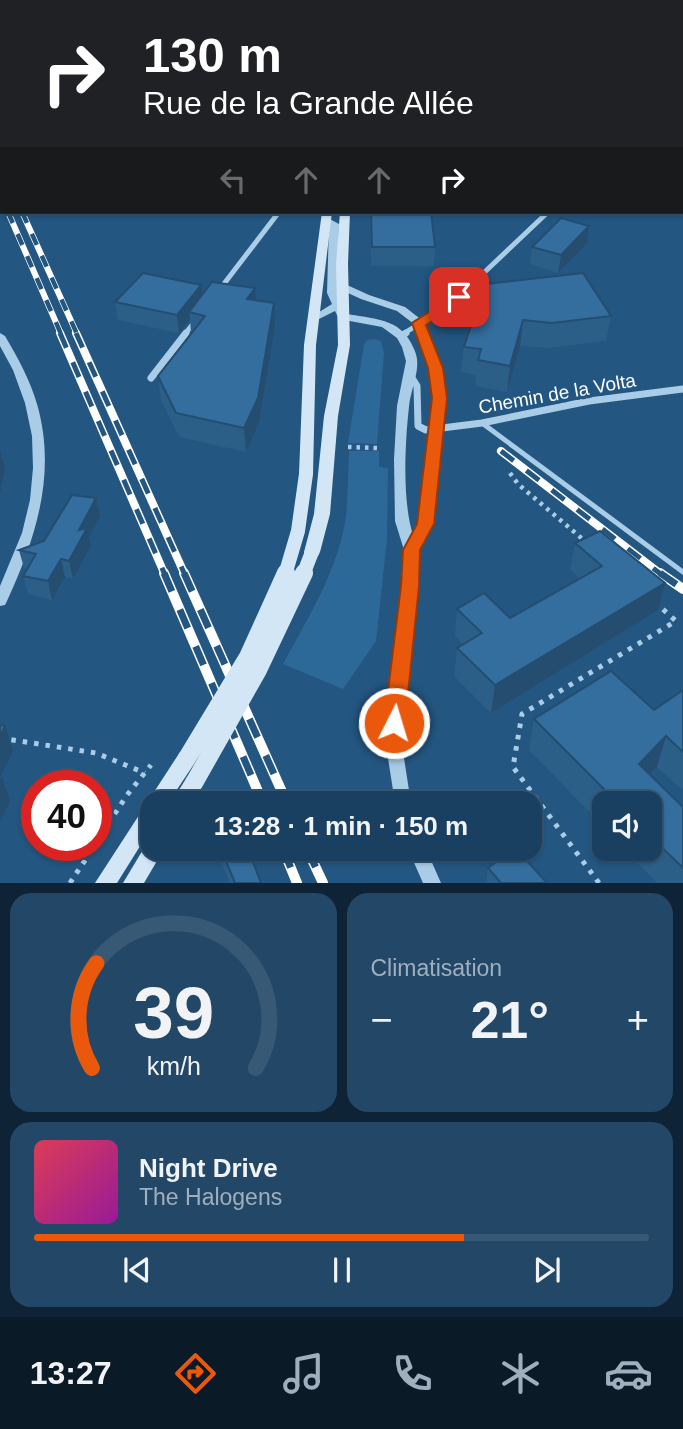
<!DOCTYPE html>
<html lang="fr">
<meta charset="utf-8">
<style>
body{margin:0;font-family:Arial,sans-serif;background:#234767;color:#f1f3f6;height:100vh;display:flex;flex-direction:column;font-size:26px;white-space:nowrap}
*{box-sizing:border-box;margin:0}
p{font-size:23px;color:#9fafbd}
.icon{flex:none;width:38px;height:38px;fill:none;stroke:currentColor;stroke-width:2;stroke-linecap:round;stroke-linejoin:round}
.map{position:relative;height:883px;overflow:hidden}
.drawer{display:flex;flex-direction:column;gap:10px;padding:10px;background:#0e2335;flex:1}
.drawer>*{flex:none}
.top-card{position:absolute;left:0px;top:0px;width:684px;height:214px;box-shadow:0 2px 5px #0004,0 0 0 2px #385976;background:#202124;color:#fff;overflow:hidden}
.fabs{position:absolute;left:592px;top:791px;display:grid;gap:14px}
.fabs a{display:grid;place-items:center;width:70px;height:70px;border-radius:14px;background:#1a4061;box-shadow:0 2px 5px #0004,0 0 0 2px #385976;font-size:35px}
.speed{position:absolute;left:21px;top:770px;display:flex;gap:14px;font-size:35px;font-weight:700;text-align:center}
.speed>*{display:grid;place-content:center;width:91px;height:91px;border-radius:50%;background:#1a4061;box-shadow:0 2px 5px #0004,0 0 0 2px #385976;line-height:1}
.speed .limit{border:10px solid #d22;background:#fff;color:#111}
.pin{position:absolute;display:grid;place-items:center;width:60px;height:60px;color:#fff;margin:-30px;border-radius:14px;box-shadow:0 4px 10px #0006}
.me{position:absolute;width:77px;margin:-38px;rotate:5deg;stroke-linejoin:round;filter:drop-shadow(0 0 5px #0008)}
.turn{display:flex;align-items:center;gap:24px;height:147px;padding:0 28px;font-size:32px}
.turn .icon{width:91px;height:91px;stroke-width:2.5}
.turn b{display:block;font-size:49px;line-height:60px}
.lanes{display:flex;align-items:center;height:66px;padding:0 28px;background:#0003;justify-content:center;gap:35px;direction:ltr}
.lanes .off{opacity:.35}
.big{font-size:52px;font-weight:800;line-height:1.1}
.drawer .card{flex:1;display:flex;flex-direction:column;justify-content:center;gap:10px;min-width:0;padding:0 24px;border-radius:21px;background:#234767}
.drawer .dial{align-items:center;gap:0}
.dial svg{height:182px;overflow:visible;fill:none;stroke:#385976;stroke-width:7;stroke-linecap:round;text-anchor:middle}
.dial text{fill:#f1f3f6;stroke:none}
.song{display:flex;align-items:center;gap:21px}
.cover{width:84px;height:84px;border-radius:10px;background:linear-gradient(135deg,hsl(350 70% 55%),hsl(300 70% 35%))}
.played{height:7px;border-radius:4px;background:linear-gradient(90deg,#ea580c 70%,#385976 70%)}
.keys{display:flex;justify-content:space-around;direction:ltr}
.heat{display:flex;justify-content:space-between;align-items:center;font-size:38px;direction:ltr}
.drawer .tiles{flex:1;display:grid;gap:10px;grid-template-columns:1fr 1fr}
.card:last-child{grid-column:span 2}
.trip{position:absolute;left:140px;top:791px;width:402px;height:70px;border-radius:21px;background:#1a4061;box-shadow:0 2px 5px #0004,0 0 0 2px #385976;font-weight:800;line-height:70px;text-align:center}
.tabs{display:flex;height:112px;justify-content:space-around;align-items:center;background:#0a1a27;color:#9fafbd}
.tabs .icon{width:49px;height:49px}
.tabs .active{color:#ea580c}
.tabs b{font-size:32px;color:#f1f3f6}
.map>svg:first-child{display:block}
.green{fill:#2d6998}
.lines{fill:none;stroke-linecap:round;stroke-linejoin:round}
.path-far1{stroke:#a9cce7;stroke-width:4.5;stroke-dasharray:3.5 5;stroke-linecap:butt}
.path{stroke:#a9cce7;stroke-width:5;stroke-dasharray:4.5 7;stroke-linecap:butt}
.service{stroke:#a9cce7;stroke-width:5}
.minor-far2{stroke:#a9cce7;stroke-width:4.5}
.minor-far1{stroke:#a9cce7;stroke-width:5}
.minor{stroke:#a9cce7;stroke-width:7}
.tertiary{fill:#a9cce7;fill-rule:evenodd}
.secondary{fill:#d3e6f6;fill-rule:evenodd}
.rail-far2-casing{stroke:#fff;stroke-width:6}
.rail-far1-casing{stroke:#fff;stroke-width:8}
.rail-casing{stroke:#fff;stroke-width:10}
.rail-far2{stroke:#235681;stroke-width:4.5;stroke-dasharray:12;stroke-linecap:butt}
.rail-far1{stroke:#235681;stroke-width:5;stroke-dasharray:16;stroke-linecap:butt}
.rail{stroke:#235681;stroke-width:7;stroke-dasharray:20;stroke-linecap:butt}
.secondary-bridge-far1{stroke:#d3e6f6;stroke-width:14}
.secondary-bridge{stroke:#d3e6f6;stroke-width:18}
.wall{fill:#2c5f88}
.shaded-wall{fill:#244d6f}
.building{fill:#336e9e;stroke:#244d6f;stroke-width:2}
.route{fill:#ea580c;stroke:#983908;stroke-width:2}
.labels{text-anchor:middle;stroke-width:7;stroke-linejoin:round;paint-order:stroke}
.street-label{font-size:19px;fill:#fff;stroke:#235681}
</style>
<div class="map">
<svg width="683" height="883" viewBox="0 0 683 883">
<rect width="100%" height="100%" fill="#235681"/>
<path class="green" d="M374 339 381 341 384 352 377 444 348 443 364 345 367 340Z
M349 451H379V467L388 468 387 539 376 641 343 689 283 664C308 618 339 568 346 516 348 495 348 472 349 451Z"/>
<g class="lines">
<path class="path-far1" d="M348 447 377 448
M510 473 518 484 586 542"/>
<path class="path" d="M0 738 96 753 145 773
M96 843 127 795 151 765
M70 883 95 845
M599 883 513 767 522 714 676 621 656 603"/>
<path class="service" d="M482 423 683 572"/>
<path class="minor-far2" d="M407 0 414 2"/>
<path class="minor-far1" d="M220 289 279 212
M185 334 196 320
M403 334 452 303 548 212"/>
<path class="minor" d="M401 336 406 333
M410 375 417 386 418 426 426 430 482 423 589 401 683 389
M151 378 186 333"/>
<path class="tertiary" d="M326 217 339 224 337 293 340 299 344 298 349 301 343 306 347 314C368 318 392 318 406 335 411 342 416 351 417 359 419 374 410 392 409 407 405 442 402 501 413 535L419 524 433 398 429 368 414 324 397 311 361 299 339 289V285H347L369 295 405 307 423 321 441 368 445 398 433 524 418 550 417 586 401 739 411 803H395L385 739 403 586 404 550 395 521 394 459 397 406 406 361 402 347 397 338 382 327 339 319 335 311 313 322 308 319 332 304 327 293 329 225 321 220Z
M0 333 5 336C18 358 30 380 37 404 57 473 36 538 7 601L5 605 0 606V586L22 533 30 500 33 468 32 436 25 403 13 370 0 346Z
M408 849H426L441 883H423Z"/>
<path class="secondary" d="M440 0H448L438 2Z
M451 0H459L450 2Z
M322 212H332L316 345 313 474 306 479 299 474 304 345Z
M340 212H350L348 264 350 345 338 416 330 514 320 552 318 556H306L304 552 314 514 324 416 338 345 336 264Z
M187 750 194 752 196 758 194 764 168 803H152V827L117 883H95L180 752Z
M194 775 201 777 203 783 192 803H171L187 777Z
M152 841V849H164L144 883H123L147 843Z"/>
<defs>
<path id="rail-far2" d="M0 163 2 167
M0 192 2 196
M8 212 61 334
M22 212 77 334"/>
<path id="rail-far1" d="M60 333 165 575
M76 333 185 575
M501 451 662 575"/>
<path id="rail" d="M164 573 263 803
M184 573 287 803
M660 573 683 589
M283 849 297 883
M307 849 323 883"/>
</defs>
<use href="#rail-far2" class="rail-far2-casing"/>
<use href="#rail-far1" class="rail-far1-casing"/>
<use href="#rail" class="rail-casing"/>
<use href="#rail-far2" class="rail-far2"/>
<use href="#rail-far1" class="rail-far1"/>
<use href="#rail" class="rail"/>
<path class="secondary-bridge-far1" d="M285 575 298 531 306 474
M303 575 312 552"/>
<path class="secondary-bridge" d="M187 758 248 657 286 573
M194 783 258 670 304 573"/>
</g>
<path class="wall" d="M672 0H683V16L682 2H672Z
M370 212H431L435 247 434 266H371Z
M486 212H506L501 216Z
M589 226 587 243 558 273 530 264 532 247Z
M202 295 256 300 274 303 275 326 259 422 246 452 179 437 161 400 158 376 191 333 190 319 179 333 118 320 115 302Z
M469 307 611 316 606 341 549 348 520 346 507 392 475 386 476 375 461 372 464 347 468 333H467Z
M96 498 100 516 89 537 91 546 73 579 65 577 52 600 28 594 23 576 27 569 24 568 19 550 44 541Z
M575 543 658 610 491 713 454 676 457 648 463 645 455 636 457 609 510 618 579 578 570 570Z
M683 690V788L681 789 657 767 650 774 683 807V883H657L624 849H649V803H604V827L529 750 534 719 654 710Z
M216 849H248L261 883H230Z
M488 868 547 883H486Z"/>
<path class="shaded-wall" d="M589 226 587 243 558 273 561 255Z
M201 285 203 302 189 312 190 319 179 333 177 315Z
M255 288 257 310 247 299Z
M274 303 275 326 259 422 246 452 244 428Z
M523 320 520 346 507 392 510 366Z
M0 451 5 469 0 492Z
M96 498 100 516 89 537 91 546 73 579 69 561 79 530Z
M61 559 65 577 52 600 48 581Z
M665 583 658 610 491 713 495 685Z
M5 726 13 751 0 777V737Z
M666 736 657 767 630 794 639 764Z
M2 777 10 801 0 821V780Z"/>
<path class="building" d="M80 0H176L180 1V2H80Z
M487 0H595L594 2H486Z
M371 212H431L435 247H372Z
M561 218 589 226 561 255 532 247Z
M143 273 201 285 177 315 115 302Z
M583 273 611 316 552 323 523 320 510 366 478 360 481 349 464 347 476 309 469 307 477 285Z
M212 282 255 288 247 299 274 303 258 398 244 428 176 413 158 376 205 316 189 312Z
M72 495 96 498 79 530 87 528 69 561 61 559 48 581 23 576 36 554 19 550 44 541Z
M600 531 665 583 495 685 457 648 482 633 457 609 484 593 510 618 602 566 575 543Z
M611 671 654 710 683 690V752L666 736 639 764 683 807V868L649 835V803H618L534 719Z
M0 725 5 726 0 737Z
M221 849H248L261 883H235Z
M514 849H516L547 883H501L488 868Z"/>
<path class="route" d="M459 293 466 297 464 299 426 325 443 368 447 398 434 524 420 550 419 586 405 723 402 729 394 731 387 729 384 723 401 586 403 550 417 524 432 398 428 368 412 323Z"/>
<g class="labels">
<g class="street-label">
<text transform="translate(557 393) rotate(-10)" y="7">Chemin de la Volta</text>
</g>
</g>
</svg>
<div class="fabs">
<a><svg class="icon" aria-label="sound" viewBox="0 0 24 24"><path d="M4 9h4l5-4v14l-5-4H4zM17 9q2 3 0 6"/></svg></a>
</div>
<div class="speed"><div class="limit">40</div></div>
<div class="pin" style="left:459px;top:297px;background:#d93025"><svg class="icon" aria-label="arrive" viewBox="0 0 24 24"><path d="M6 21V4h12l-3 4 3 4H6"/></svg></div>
<svg class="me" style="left:394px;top:723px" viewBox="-20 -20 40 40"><circle r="17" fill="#ea580c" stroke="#fff" stroke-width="3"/><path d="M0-11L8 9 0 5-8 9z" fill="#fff"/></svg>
<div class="trip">13:28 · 1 min · 150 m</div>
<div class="top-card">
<div class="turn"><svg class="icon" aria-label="right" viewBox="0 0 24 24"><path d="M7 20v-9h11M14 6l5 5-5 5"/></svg><div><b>130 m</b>Rue de la Grande Allée</div></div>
<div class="lanes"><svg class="icon off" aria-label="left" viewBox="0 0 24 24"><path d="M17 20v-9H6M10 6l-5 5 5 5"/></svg><svg class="icon off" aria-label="ahead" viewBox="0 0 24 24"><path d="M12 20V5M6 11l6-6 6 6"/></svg><svg class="icon off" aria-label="ahead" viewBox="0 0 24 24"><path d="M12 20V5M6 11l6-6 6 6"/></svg><svg class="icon" aria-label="right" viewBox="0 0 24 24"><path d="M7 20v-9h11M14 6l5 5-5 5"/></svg></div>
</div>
</div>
<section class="drawer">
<div class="tiles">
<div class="card dial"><svg viewBox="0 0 100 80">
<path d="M14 69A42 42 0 1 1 86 69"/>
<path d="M14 69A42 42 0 0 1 16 23" stroke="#ea580c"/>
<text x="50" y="56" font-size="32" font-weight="700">39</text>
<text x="50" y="72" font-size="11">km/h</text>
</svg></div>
<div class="card"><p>Climatisation</p>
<div class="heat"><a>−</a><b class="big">21°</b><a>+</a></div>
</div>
<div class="card">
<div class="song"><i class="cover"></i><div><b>Night Drive</b><p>The Halogens</p></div></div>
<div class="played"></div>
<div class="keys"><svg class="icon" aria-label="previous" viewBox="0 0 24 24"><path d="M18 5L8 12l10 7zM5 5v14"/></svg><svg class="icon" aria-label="pause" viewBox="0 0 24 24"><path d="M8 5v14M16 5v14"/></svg><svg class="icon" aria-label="next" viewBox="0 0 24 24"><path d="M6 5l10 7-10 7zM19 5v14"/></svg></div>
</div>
</div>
</section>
<nav class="tabs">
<b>13:27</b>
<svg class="icon active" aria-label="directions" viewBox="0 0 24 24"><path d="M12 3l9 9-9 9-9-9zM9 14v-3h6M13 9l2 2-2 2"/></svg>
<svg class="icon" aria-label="music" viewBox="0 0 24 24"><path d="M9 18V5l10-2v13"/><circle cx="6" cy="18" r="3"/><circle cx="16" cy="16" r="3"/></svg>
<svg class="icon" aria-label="phone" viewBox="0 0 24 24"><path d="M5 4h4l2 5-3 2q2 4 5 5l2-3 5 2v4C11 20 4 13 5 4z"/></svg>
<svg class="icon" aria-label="climate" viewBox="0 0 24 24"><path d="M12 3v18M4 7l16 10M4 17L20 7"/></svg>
<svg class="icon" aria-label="car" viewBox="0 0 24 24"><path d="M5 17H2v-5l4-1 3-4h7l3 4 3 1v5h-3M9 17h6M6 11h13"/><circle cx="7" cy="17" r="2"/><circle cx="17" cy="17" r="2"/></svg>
</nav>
